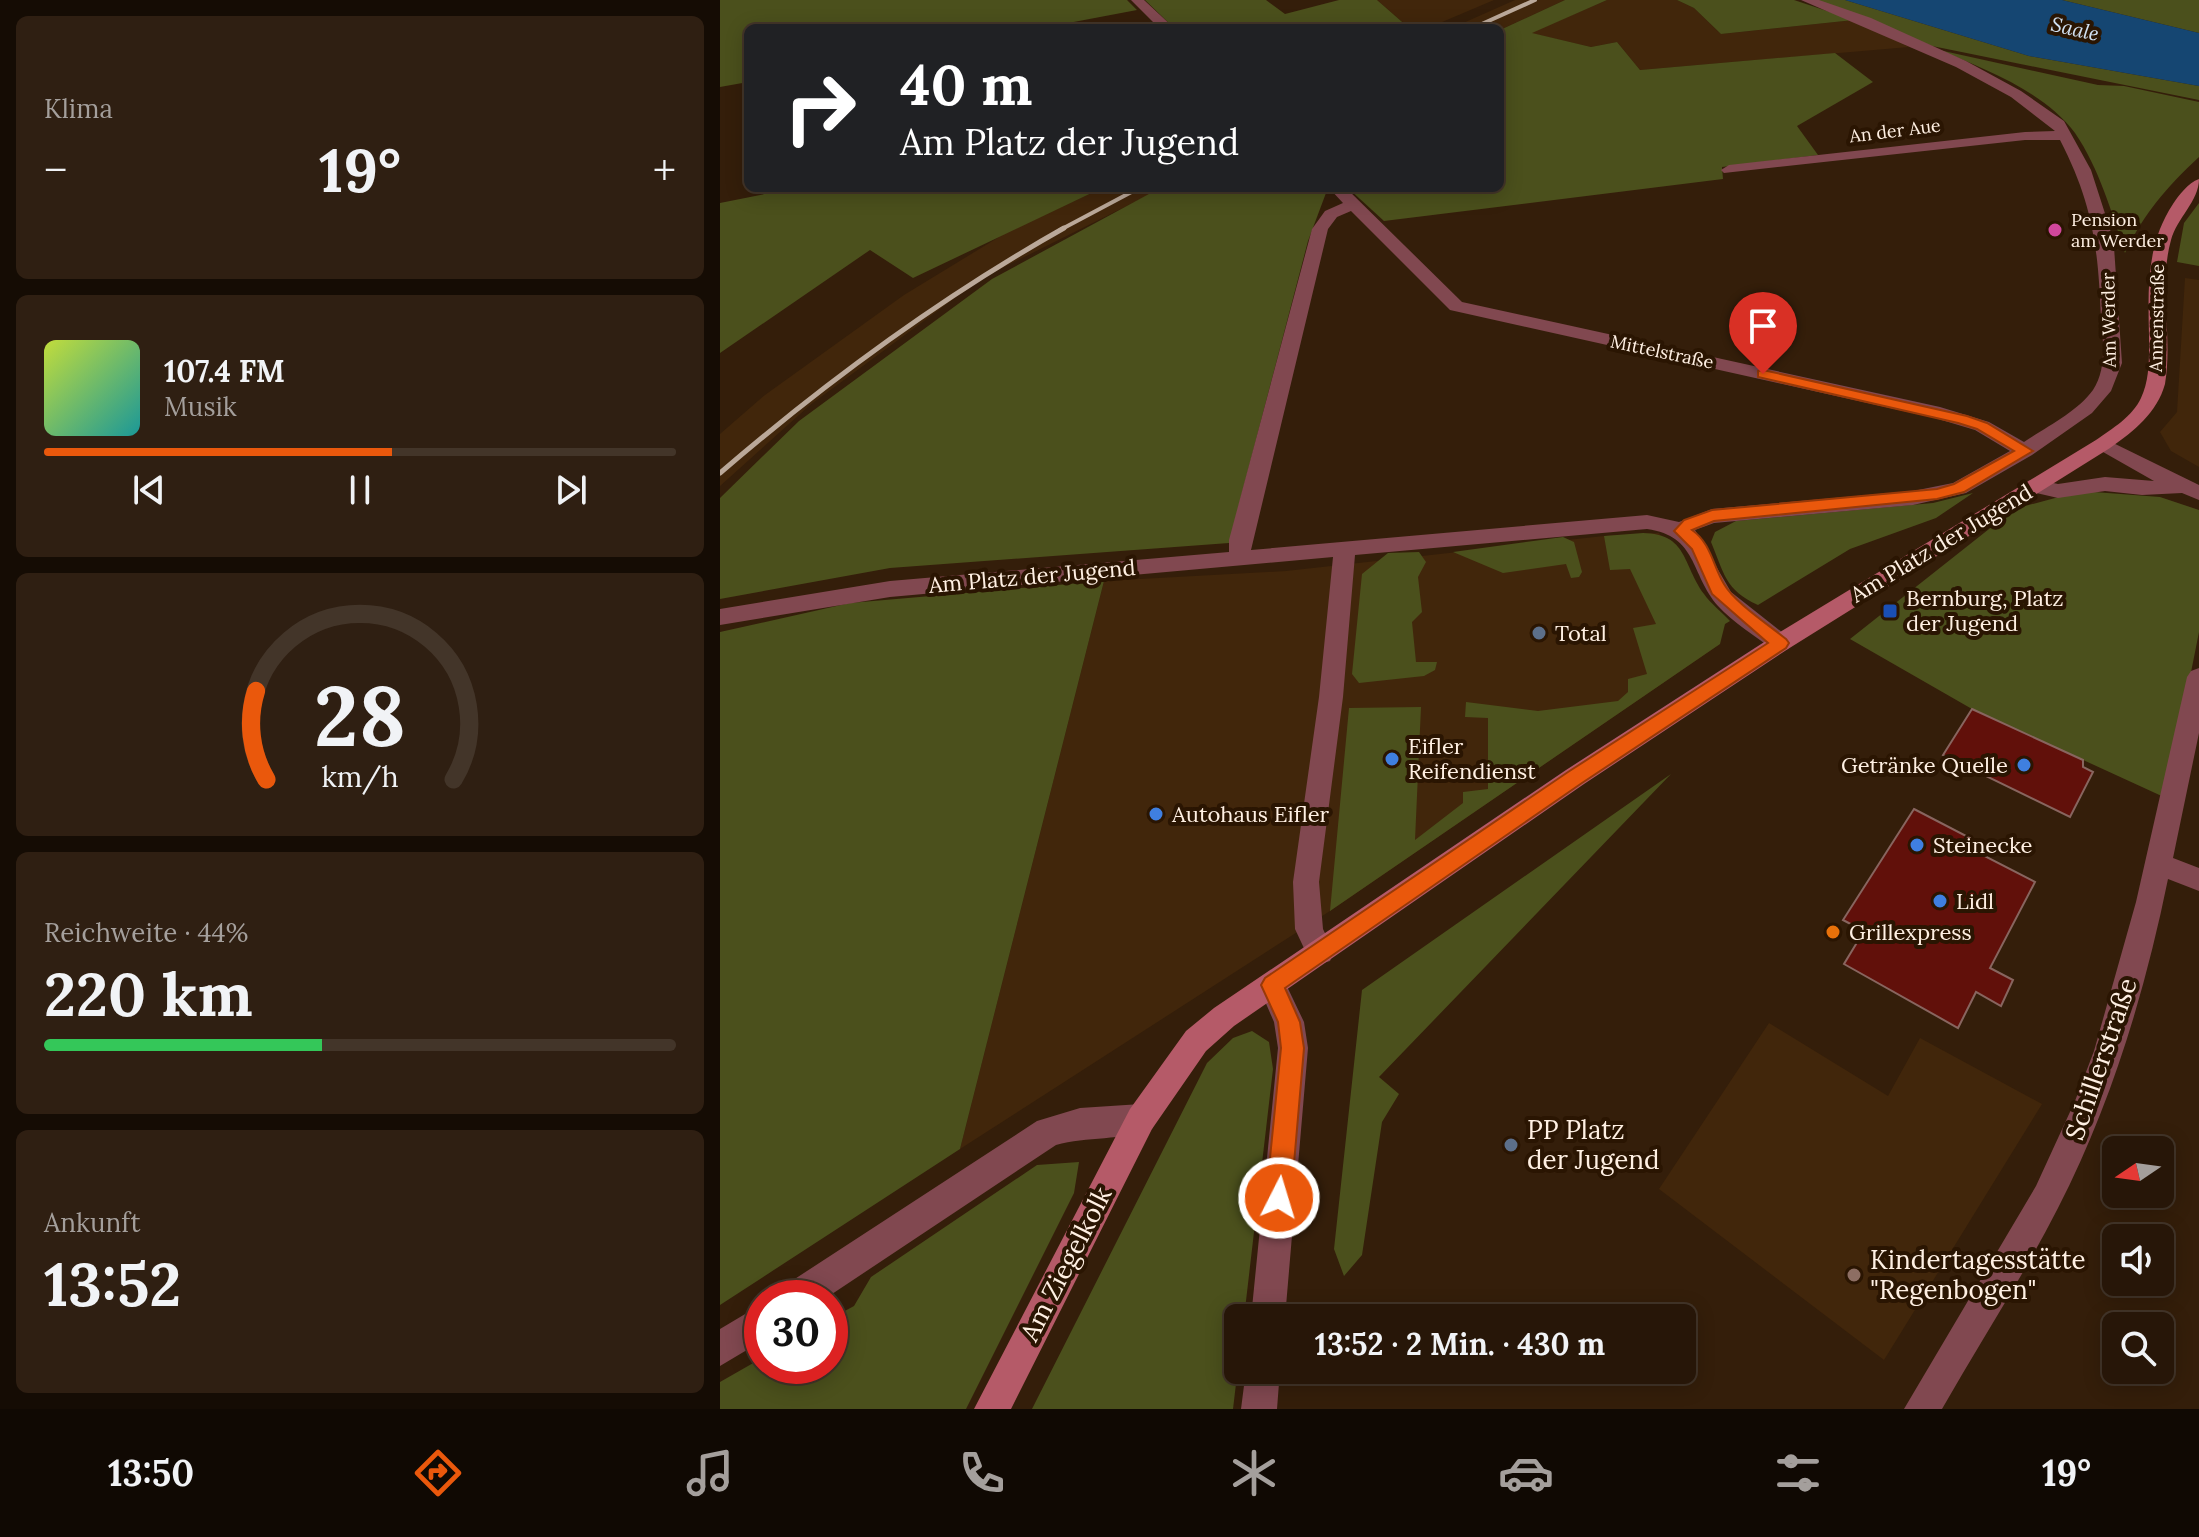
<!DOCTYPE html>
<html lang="de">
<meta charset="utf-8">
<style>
body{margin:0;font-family:Lora,serif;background:#2f1f12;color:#f1f3f6;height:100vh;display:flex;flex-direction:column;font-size:30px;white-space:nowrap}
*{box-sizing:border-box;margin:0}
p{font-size:26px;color:#a49f9c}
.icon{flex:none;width:44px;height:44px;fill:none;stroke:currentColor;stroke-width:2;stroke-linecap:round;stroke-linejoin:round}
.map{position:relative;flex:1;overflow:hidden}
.sheet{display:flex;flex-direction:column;gap:16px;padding:16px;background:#150c04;width:720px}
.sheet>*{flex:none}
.top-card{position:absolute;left:24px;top:24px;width:760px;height:168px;border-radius:12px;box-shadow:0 4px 20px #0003,0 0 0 2px #433529;background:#202124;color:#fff;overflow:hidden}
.needle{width:52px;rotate:257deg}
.controls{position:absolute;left:1382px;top:1136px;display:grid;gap:16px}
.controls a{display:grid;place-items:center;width:72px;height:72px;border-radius:12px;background:#271608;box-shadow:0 4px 20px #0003,0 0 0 2px #433529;font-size:40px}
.speed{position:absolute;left:24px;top:1280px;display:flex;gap:16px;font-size:40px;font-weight:700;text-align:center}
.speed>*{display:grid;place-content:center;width:104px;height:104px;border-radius:50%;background:#271608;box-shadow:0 4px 20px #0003,0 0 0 2px #433529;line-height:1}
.speed .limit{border:12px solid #d22;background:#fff;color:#111}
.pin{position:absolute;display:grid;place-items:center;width:68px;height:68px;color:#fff;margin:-82px -34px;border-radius:50% 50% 50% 0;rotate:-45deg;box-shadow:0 0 8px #0007}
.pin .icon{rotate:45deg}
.me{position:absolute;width:88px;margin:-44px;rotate:5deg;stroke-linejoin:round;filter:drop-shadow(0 0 6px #0008)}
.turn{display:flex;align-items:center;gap:28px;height:168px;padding:0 24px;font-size:36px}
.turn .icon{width:104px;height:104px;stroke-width:2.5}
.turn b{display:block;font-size:56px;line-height:68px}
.big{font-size:60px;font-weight:800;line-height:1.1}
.sheet .tile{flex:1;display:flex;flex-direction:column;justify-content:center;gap:12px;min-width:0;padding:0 28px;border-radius:12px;background:#2f1f12}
.sheet .dial{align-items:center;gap:0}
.dial svg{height:208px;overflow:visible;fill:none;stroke:#433529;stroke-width:7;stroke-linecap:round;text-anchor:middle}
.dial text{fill:#f1f3f6;stroke:none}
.song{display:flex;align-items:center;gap:24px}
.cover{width:96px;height:96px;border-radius:12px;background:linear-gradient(135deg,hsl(70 70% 55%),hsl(180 70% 35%))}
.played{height:8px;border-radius:4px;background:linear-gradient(90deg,#ea580c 55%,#433529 55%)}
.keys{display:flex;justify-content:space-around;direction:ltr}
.heat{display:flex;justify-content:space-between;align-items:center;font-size:44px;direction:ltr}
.charge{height:12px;border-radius:6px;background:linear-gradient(90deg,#34c759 44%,#433529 0)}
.trip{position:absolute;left:504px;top:1304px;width:472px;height:80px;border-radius:12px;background:#271608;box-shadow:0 4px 20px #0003,0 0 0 2px #433529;font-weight:800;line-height:80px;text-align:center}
.tab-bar{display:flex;height:128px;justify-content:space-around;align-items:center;background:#100903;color:#a49f9c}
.tab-bar .icon{width:56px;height:56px}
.tab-bar .current{color:#ea580c}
.tab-bar b{font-size:36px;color:#f1f3f6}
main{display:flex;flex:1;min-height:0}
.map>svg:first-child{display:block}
.built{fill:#41260b}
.green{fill:#4b501c}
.water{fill:#154672}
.building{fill:#61100a;stroke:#88655f;stroke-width:2}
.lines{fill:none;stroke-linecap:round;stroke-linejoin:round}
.minor{fill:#814850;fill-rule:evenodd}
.tertiary{fill:#814850;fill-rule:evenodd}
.secondary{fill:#b55a68;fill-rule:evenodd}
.rail-far1{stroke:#baa899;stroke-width:4}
.rail{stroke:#baa899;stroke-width:5}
.route{fill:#ea580c;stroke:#983908;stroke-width:2}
.hotel-dot{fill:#d1479c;stroke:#2a1502;stroke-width:3}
.transit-dot{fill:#1a4fb4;stroke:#2a1502;stroke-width:3}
.service-dot{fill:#5c6f8a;stroke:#2a1502;stroke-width:3}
.shop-dot{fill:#3f7fe0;stroke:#2a1502;stroke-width:3}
.food-dot{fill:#e8710a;stroke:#2a1502;stroke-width:3}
.education-dot{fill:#8d6e63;stroke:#2a1502;stroke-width:3}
.labels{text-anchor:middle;stroke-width:8;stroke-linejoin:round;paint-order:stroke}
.far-street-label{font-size:18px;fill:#fff0e3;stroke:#2a1502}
.far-poi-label{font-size:18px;fill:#fff0e3;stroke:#2a1502;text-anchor:start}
.far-water-label{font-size:20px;font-style:italic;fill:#d2e2f3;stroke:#2a1502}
.street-label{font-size:22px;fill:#fff0e3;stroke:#2a1502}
.poi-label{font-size:22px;fill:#fff0e3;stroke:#2a1502;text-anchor:start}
.near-street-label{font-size:26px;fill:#fff0e3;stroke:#2a1502}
.near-poi-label{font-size:26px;fill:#fff0e3;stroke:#2a1502;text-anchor:start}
</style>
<main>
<section class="sheet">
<div class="tile"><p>Klima</p>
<div class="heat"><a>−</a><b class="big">19°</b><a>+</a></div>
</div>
<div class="tile">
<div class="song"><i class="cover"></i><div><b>107.4 FM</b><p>Musik</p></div></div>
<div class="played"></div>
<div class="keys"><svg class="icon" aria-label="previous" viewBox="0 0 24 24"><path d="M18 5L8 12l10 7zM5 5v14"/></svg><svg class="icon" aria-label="pause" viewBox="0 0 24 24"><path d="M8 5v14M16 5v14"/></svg><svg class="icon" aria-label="next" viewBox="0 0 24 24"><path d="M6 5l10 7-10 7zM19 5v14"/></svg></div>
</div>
<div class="tile dial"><svg viewBox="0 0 100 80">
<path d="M14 69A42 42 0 1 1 86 69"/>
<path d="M14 69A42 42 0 0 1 10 35" stroke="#ea580c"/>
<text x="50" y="56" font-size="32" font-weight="700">28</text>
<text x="50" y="72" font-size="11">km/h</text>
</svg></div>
<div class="tile"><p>Reichweite · 44%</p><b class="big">220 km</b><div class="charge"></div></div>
<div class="tile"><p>Ankunft</p><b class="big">13:52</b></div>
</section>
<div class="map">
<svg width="1479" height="1409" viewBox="0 0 1479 1409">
<rect width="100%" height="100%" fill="#341e0a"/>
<path class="built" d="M657 0H774L708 28H689Z
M795 0H845L780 30 732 28Z
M887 0H957L974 8 1001 34 1134 20 1189 47 920 70 897 42 871 47 810 33Z
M382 188H443L262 278 90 405 0 486V434L45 395 184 295 284 234Z
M1465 278 1479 280V467L1451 451 1440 432 1457 412Z
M939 533 1000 644 610 911 240 1149 384 581 566 571 884 536Z
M1049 1023 1168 1096 1200 1038 1322 1104 1164 1360 939 1189Z"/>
<path class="green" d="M0 0H407L417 10 322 28H28V82L0 87Z
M425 0H546L565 14 619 0H657L689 28H454Z
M845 0H887L812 33 871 47 897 42 920 70 1115 53 1153 82 1077 126 1098 155 1002 167 1003 179 664 221 628 188H780V30Z
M957 0H1074L1134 20 1001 34 974 8Z
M1096 0H1125L1309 56 1479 86V100L1212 46Z
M1342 0H1479V33Z
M1219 50 1378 85 1404 86 1479 102V157C1446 188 1425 212 1405 253 1392 213 1379 168 1355 133 1325 92 1265 69 1219 50Z
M75 188H382L193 278 150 250 0 353V203Z
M440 188H601L606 193 588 241 509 543 170 568 0 599V498L79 421 272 279Z
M1479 203V266L1457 262 1464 223Z
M1361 491 1440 497 1479 510V632L1446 798 1252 709 1130 639 1288 514 1305 506Z
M1253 493 1216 518 1130 549 1038 605C1005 590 1004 573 991 542L995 532 1016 521 1213 503Z
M923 533C968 534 962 564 984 594 991 604 1002 612 1010 621L1005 624 1000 644 610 911 629 708 701 707 695 840 743 803V792L768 789V718L745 717 746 702 818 711 898 701 908 692V679L927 674 913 628 936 624 910 569 890 570 884 536Z
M843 537 854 542 862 572 859 577 851 578 846 564 783 573 733 552Z
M699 552 706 562 698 577 702 612 692 622 696 662H717L715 670 704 676 639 683 632 674 642 574 668 553Z
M384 581 240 1149 0 1305V632L130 603Z
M951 774 659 1077 679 1094 662 1122 642 1255 624 1276 614 1249 642 990Z
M532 1031 549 1042 553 1069 524 1318H518V1367L513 1409H312L487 1063 513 1038Z
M359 1162 354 1193 246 1409H0V1382L42 1358V1366H110V1319L134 1306 151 1277 317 1165Z"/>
<path class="water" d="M1125 0H1342L1479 33V86L1309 56Z"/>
<path class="building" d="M1252 709 1363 760V767L1373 772 1350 817 1223 755Z
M1194 809 1250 838 1247 847 1315 882 1270 968 1293 980 1281 1006 1256 992 1238 1028 1124 964 1144 931 1123 920Z"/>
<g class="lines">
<path class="minor" d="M411 0H424L454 28H439Z
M1081 0H1099L1151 18 1246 61 1301 91 1344 121 1371 170 1390 229 1394 247 1402 363 1391 391 1372 413 1312 455 1246 493 1193 505 994 523 975 530 1011 592 1068 637 1072 643 1068 649 1060 651 1052 649C1034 635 1014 623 998 606 970 574 978 536 927 529L635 555 623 697 599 882 603 929 614 952 610 961 600 964 590 961 575 929 573 882 599 697 613 557 170 597 0 625V609L170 581 509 552V540L592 229 605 211 623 203 609 188H626L742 302 1220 407 1269 422 1304 442C1326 427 1357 412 1373 390 1387 368 1383 342 1381 318 1378 247 1373 204 1340 140H1305L1004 173 1001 170 1009 165 1305 132 1335 131 1291 97 1236 67ZM631 211 730 310 1215 418 1255 430 1290 451 1233 483 1193 491 992 509 959 522 927 515 531 550 608 229 617 217Z
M1479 668V733L1453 858 1479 868V891L1448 879C1425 992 1391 1105 1338 1208 1303 1277 1260 1342 1222 1409H1184L1316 1186 1355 1101 1374 1051 1416 902 1467 677 1471 671Z
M552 972 562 976 584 1022 588 1048 565 1318H531L558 1048 554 1022 538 985 542 976Z
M526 1370H560L557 1409H521Z"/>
<path class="tertiary" d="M1383 438 1479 485V500L1462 493 1422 495 1385 491 1338 498 1308 491 1305 486 1308 481 1315 479 1338 484 1385 477 1434 481 1376 448 1373 444Z
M421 1104 432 1109 436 1119 432 1129C402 1141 367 1136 336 1145L106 1298H59L64 1286 317 1121 360 1108Z
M42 1304V1341L0 1366V1329Z"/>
<path class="secondary" d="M1479 179C1479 201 1457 218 1451 240 1438 287 1453 336 1445 384 1437 413 1414 431 1390 448L1068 649 864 784 514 1026 486 1051 432 1129 291 1409H254L410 1109 466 1031 494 1008 846 770 1052 637 1376 440C1392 429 1413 416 1421 398 1430 379 1429 357 1429 336 1428 289 1426 245 1453 204 1459 195 1468 183 1479 179Z"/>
<path class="rail-far1" d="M753 28 815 0
M340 230 419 188"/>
<path class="rail" d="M0 473C107 381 220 298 344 228"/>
</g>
<path class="route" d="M1043 370 1247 416 1267 423 1313 451 1244 492 1217 499 994 521 972 530C991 543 993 566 1004 584 1014 602 1049 625 1066 639L1069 643 1066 648 862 783 565 988 580 1022 584 1048 571 1198 567 1206 559 1210 550 1206 546 1198 561 1048 558 1022 541 985 545 978 848 772 1048 643 992 594 972 549 954 531 964 520 992 510 1217 489 1234 484 1294 451 1257 429 1238 423 1038 377V371Z"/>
<circle class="hotel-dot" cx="1335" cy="230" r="8"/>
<rect class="transit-dot" x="1162" y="603" width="16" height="16" rx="4"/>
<g class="service-dot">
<circle cx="819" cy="633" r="8"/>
<circle cx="791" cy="1145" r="8"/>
</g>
<g class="shop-dot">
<circle cx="672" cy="759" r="8"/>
<circle cx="1304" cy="765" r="8"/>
<circle cx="436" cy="814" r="8"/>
<circle cx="1197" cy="845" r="8"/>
<circle cx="1220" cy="901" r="8"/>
</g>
<circle class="food-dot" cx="1113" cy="932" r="8"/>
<circle class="education-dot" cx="1134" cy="1275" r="8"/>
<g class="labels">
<g class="far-street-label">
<text transform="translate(1175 131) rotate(-7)" y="6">An der Aue</text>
<text transform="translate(1437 318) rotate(-89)" y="6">Annenstraße</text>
<text transform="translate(1389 320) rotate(-91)" y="6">Am Werder</text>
<text transform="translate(942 352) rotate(12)" y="6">Mittelstraße</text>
</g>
<g class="far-poi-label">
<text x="1351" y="226">Pension<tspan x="1351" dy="21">am Werder</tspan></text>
</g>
<g class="far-water-label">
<text transform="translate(1355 29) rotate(13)" y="7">Saale</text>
</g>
<g class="street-label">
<text transform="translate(1221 543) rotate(-31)" y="8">Am Platz der Jugend</text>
<text transform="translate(312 576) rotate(-5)" y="8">Am Platz der Jugend</text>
</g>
<g class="poi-label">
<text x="1186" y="606">Bernburg, Platz<tspan x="1186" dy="25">der Jugend</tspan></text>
<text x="835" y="641">Total</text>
<text x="688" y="754">Eifler<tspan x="688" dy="25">Reifendienst</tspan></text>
<text x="1288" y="773" text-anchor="end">Getränke Quelle</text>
<text x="452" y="822">Autohaus Eifler</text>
<text x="1213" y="853">Steinecke</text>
<text x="1236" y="909">Lidl</text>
<text x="1129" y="940">Grillexpress</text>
</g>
<g class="near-street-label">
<text transform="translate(1381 1059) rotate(-71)" y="9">Schillerstraße</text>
<text transform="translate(346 1264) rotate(-63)" y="9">Am Ziegelkolk</text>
</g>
<g class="near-poi-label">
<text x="807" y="1139">PP Platz<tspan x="807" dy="30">der Jugend</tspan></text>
<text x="1150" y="1269">Kindertagesstätte<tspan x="1150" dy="30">"Regenbogen"</tspan></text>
</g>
</g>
</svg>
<div class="controls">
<a><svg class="needle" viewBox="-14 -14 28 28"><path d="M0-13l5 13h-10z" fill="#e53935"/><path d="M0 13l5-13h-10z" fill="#a49f9c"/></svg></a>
<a><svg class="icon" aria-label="sound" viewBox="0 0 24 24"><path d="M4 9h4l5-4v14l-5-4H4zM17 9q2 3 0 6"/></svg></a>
<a><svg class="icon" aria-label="search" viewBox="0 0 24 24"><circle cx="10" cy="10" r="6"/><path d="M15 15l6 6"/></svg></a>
</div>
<div class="speed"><div class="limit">30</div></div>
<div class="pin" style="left:1043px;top:374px;background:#d93025"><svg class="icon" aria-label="arrive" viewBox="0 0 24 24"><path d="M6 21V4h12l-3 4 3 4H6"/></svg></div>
<svg class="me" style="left:559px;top:1198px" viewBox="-20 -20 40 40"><circle r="17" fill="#ea580c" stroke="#fff" stroke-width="3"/><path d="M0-11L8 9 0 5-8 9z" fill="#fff"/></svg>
<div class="trip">13:52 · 2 Min. · 430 m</div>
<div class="top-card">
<div class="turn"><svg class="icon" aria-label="right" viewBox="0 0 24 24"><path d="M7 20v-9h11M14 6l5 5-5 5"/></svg><div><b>40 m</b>Am Platz der Jugend</div></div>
</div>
</div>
</main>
<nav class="tab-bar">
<b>13:50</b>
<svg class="icon current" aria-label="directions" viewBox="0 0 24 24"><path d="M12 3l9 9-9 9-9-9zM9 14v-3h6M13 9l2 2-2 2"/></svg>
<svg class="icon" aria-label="music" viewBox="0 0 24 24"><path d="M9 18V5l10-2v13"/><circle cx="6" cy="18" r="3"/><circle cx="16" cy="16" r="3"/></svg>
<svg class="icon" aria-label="phone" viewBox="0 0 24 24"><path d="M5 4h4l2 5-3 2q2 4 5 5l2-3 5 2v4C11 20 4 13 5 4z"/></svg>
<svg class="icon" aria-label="climate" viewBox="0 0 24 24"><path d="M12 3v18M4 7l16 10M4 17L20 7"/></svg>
<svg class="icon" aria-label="car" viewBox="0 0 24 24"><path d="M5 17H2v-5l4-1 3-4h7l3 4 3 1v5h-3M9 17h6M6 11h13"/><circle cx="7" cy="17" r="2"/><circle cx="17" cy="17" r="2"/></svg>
<svg class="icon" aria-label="filters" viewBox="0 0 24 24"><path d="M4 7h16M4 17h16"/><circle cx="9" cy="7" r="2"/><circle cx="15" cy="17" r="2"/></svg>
<b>19°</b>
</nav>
